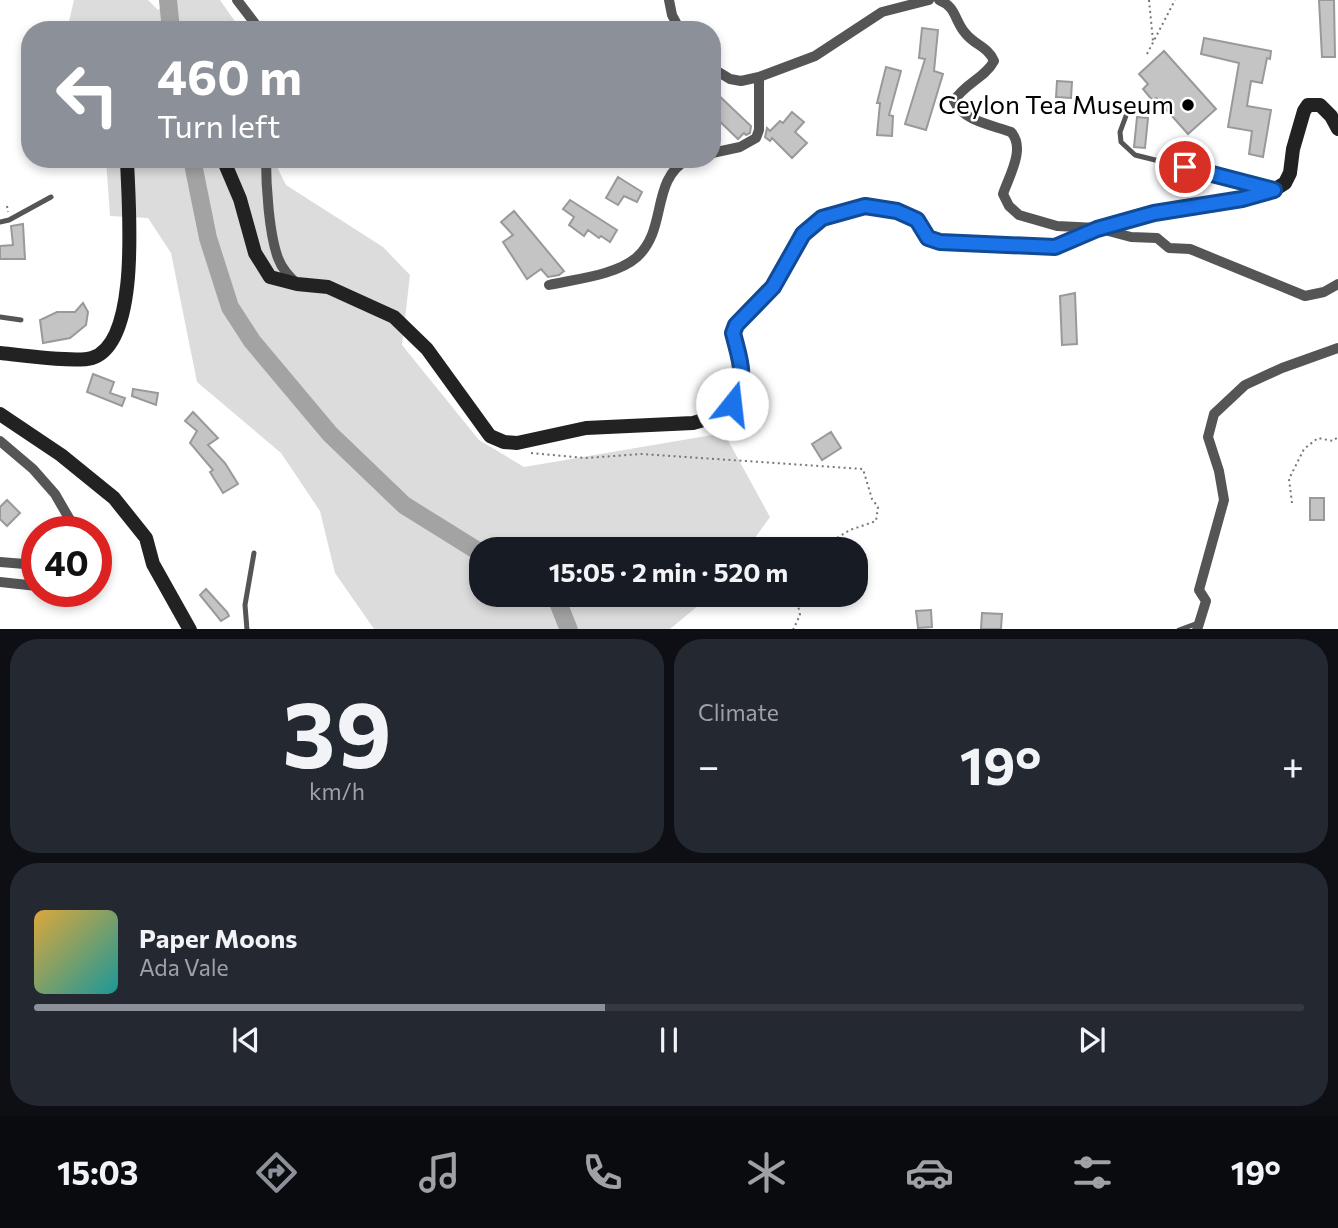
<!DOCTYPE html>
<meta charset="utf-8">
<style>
body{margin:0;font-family:Commissioner,sans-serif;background:#242831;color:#f1f3f6;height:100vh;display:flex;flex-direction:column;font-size:26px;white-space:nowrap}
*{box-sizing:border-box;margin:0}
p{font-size:23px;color:#9ea1a6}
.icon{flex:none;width:38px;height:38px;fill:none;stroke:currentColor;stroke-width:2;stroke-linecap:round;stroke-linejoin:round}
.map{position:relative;height:629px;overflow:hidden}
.sheet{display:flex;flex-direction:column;gap:10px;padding:10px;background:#0d0f14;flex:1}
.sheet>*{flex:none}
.top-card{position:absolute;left:21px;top:21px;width:700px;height:147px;border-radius:28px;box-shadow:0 4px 10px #0003;background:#8c9099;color:#fff;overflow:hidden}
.speed{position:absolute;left:21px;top:516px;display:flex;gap:14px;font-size:35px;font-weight:700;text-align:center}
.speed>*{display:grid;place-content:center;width:91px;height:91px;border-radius:50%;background:#171b24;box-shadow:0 4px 10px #0003;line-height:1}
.speed .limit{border:10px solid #d22;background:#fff;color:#111}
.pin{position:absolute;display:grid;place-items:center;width:60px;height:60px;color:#fff;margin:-30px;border:4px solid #fff;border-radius:50%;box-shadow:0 2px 7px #0007}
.me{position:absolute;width:77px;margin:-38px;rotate:16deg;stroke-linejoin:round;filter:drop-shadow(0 0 5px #0008)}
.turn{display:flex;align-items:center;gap:24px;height:147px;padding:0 21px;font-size:32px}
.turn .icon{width:91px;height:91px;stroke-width:2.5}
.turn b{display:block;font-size:49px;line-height:60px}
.big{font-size:52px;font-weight:700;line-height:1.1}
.sheet .card{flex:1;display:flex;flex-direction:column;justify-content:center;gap:10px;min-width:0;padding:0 24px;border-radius:28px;background:#242831}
.sheet .dial{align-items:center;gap:0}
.dial b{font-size:91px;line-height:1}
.song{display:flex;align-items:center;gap:21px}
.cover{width:84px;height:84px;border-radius:10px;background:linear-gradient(135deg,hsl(40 70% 55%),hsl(180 70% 35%))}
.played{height:7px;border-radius:4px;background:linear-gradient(90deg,#8c9099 45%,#363941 45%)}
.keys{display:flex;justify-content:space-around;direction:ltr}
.heat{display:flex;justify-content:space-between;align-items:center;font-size:38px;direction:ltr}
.sheet .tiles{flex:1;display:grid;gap:10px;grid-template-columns:1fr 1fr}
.card:last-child{grid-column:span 2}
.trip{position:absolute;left:469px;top:537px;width:399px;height:70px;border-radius:28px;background:#171b24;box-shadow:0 4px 10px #0003;font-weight:700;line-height:70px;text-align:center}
.tab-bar{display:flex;height:112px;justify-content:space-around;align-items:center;background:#090b0e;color:#9ea1a6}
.tab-bar .icon{width:49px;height:49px}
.tab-bar .active{color:#8c9099}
.tab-bar b{font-size:32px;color:#f1f3f6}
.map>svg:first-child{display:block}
.green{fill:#dcdcdc}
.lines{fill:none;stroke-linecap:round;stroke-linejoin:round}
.river{stroke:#a3a3a3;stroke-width:18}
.building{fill:#c4c4c4;stroke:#999;stroke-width:2}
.path{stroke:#777;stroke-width:2;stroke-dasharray:2 3.5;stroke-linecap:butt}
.lane{stroke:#555;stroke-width:5}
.street{stroke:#555;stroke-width:10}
.secondary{stroke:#222;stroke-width:14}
.route-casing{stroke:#114b97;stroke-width:18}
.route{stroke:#1a73e8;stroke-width:12}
.poi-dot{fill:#000;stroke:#fff;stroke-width:2.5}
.labels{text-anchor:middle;stroke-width:5;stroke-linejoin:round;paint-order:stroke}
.poi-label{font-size:26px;fill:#000;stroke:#fff;text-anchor:end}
</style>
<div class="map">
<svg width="1338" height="630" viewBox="0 0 1338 630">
<rect width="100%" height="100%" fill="#fff"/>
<path class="green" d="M74 0H148L158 10 170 0H220L241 30H67Z
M106 159H273L286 185 383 247 410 275 402 345 479 440 524 467 724 433 770 517 747 549 481 550V595H711L670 629H374L335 573 320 511 281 453 197 382 171 253 148 218 110 216Z"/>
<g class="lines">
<path class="river" d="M168 0 171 30
M192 159 208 238 230 307 252 341 330 434 404 505 481 553
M550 595 557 600 569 630"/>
</g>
<path class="building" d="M1319 0H1334L1335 57H1322Z
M922 28 938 30 934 71 943 74 926 130 905 124 925 59 919 58Z
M1204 38 1271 51 1270 59 1267 58 1262 83 1251 81 1247 106 1271 110 1263 157 1249 154 1252 131 1228 127 1239 63 1201 54Z
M1164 51 1216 109 1188 134 1156 98 1153 101 1143 89 1148 84 1139 74Z
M886 67 901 71 889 115 893 116 892 136 877 135 880 103H877Z
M1057 81 1072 82 1071 98 1056 97Z
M712 89 751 126 750 133 746 135 744 133 738 139 712 114Z
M792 112 804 122 795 132 807 143 792 158 772 138 770 141 765 137 767 128 770 131 780 121 783 123Z
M1137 117 1148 118 1145 148 1134 147Z
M618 177 642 192 637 202 624 196 618 205 606 198Z
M570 200 617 230 610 242 601 236 599 238 588 230 584 236 569 225 574 217 563 209Z
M514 211 564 271 559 275 548 277 541 269 527 279 503 242 513 235 501 222Z
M23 224 25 259H0V246L13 245 11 226Z
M1075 293 1077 344 1062 345 1060 296Z
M83 303 88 312 86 325 70 338 43 343 40 320 57 312H75Z
M93 374 114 382 110 393 125 398 122 406 87 392Z
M133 389 158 393 156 405 132 396Z
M193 412 218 438 208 445 225 463 238 484 223 493 210 472 213 470 190 443 197 431 185 421Z
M831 432 841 448 822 460 812 444Z
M1310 498H1324V520H1310Z
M7 500 20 513 7 526 0 519V507Z
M206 589 227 612 229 616 221 621 200 595Z
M931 610 932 627 918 628 916 611Z
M982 613 1002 614 1001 629H981Z"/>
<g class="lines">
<path class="path" d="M1149 0 1153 41
M1147 54 1175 0
M7 206 8 212
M531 453 585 458 642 454 863 469 872 499 878 507 876 521 850 530 817 550
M1292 503 1289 479 1304 449 1318 438 1333 441 1338 437
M793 630 800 615 796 595"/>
<path class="lane" d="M1130 105 1120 132 1121 142 1135 155 1268 188
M0 222 9 220 51 197
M0 317 21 320
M247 630 245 605 254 553
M1179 630 1198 623"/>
<path class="street" d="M237 0 260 30
M669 0 672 15 680 30
M939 0C957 7 954 21 966 34 975 45 988 47 994 61 985 78 964 84 954 101 963 121 992 125 1011 132 1026 148 1009 176 1003 194L1009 206 1019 215 1057 226 1097 228 1131 237 1157 238 1169 248 1190 249 1305 296 1324 292 1338 284
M712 68 730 79 741 81 759 77 815 56 882 12 929 0
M712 153 740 147 756 138 759 130V77
M266 159C266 185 269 234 278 258 282 269 289 276 297 284
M549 285C575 279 617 275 637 257 668 229 650 180 688 159
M0 441 33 469 55 494 77 532
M0 562 37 565
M0 582 37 586
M1197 630 1206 601 1199 590 1224 500 1219 471 1208 437 1214 414 1245 385 1282 368 1338 348"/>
<path class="secondary" d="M223 159 240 199 255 253 270 277 297 284 328 287 394 317 427 349 490 436 504 442 517 443 586 428 693 423 718 416 732 404 740 390 743 374 733 333 736 325 773 287 803 234 823 218 865 206 897 211 917 220 928 238 940 242 1055 248 1097 228 1154 213 1242 199 1274 190 1285 183 1290 173 1293 149 1304 111 1308 105H1320L1331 116 1338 129
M0 353C19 355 76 363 92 358 142 342 128 201 127 159
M0 414 61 455 114 498 146 538 153 564 190 630"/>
</g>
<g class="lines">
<defs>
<path id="route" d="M732 404C748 377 740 361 733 333L736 325 773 287 803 234 822 218 865 206 897 211 917 220 928 238 940 242 1055 247 1097 229 1154 213 1242 199 1274 190 1185 167"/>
</defs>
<use href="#route" class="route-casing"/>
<use href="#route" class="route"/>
</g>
<circle class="poi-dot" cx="1188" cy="105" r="7"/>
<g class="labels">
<g class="poi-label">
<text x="1174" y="114">Ceylon Tea Museum</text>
</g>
</g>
</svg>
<div class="speed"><div class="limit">40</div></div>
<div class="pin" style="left:1185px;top:167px;background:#d93025"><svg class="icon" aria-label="arrive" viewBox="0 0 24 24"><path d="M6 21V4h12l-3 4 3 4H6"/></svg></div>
<svg class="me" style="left:732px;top:404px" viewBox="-20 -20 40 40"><circle r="19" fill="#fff"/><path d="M0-13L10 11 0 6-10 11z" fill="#1a73e8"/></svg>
<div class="trip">15:05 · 2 min · 520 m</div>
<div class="top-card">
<div class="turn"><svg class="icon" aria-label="left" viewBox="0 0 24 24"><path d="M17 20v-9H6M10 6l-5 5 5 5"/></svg><div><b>460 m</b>Turn left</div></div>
</div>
</div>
<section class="sheet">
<div class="tiles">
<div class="card dial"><b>39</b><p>km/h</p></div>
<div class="card"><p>Climate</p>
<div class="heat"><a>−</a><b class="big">19°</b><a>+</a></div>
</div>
<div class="card">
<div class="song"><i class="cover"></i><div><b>Paper Moons</b><p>Ada Vale</p></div></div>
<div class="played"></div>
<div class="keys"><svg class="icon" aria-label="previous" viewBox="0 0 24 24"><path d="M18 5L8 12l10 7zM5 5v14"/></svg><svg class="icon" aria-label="pause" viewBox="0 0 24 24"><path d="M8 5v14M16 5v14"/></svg><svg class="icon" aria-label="next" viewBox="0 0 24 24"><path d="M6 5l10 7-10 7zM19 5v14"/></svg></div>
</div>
</div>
</section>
<nav class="tab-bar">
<b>15:03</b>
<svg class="icon active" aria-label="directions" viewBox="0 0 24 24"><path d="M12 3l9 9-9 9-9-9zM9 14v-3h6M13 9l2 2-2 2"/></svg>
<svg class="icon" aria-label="music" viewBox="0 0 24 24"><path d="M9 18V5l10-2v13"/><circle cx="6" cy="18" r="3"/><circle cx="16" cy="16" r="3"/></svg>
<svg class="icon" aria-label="phone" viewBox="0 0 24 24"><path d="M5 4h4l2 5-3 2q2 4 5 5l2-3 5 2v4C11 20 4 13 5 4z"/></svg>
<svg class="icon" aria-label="climate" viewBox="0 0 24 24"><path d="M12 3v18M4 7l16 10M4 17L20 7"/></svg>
<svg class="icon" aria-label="car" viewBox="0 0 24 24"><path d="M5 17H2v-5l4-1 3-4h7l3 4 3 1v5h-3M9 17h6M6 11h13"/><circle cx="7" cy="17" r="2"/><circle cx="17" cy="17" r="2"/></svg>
<svg class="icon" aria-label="filters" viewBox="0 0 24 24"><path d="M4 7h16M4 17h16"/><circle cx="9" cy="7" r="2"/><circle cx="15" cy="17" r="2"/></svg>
<b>19°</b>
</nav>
